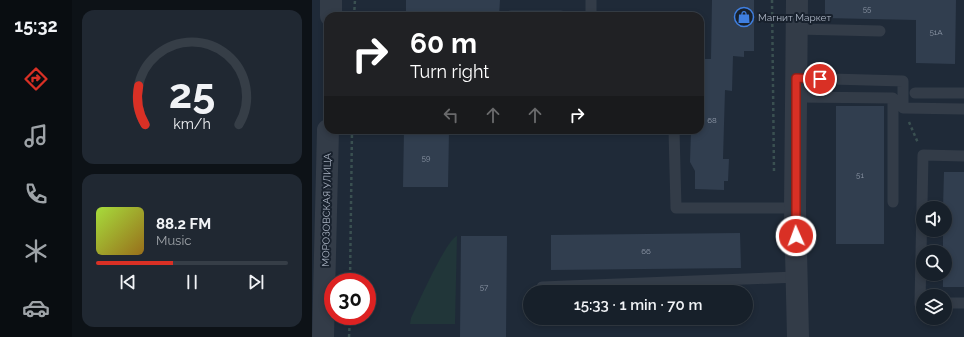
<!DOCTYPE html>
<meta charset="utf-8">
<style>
body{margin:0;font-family:Raleway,sans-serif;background:#202832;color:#f1f3f6;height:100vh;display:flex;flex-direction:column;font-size:15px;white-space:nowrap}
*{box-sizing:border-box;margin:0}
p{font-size:13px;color:#9ea3a8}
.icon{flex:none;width:22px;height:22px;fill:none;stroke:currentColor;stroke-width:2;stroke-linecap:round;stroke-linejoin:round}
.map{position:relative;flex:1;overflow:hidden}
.panel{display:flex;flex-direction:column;gap:10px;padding:10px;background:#0d1217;width:240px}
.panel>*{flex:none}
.top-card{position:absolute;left:12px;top:12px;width:380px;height:122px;border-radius:12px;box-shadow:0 2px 6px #0003,0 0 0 1px #363e47;background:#202124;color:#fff;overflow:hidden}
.fabs{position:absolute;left:604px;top:201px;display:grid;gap:8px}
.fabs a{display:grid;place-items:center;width:36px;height:36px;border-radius:50%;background:#17202a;box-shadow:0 2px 6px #0003,0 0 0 1px #363e47;font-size:20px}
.speed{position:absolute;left:12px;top:273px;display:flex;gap:8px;font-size:20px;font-weight:700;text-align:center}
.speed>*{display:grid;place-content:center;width:52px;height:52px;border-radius:50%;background:#17202a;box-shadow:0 2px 6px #0003,0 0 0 1px #363e47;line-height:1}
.speed .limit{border:6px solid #d22;background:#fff;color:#111}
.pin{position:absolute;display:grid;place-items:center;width:34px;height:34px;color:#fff;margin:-17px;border:2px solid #fff;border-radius:50%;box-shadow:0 1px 4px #0007}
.me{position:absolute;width:44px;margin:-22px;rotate:358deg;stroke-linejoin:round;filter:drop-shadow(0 0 3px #0008)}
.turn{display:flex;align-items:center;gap:14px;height:84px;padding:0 20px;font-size:18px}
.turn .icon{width:52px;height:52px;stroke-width:2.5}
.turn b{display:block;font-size:28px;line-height:34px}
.lanes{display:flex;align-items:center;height:38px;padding:0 20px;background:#0003;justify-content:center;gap:20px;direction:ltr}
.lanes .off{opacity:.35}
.panel .tile{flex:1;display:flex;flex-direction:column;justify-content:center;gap:6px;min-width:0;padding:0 14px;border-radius:12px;background:#202832}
.panel .dial{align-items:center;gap:0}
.dial svg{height:104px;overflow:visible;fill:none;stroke:#363e47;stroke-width:7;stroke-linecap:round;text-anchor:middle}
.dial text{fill:#f1f3f6;stroke:none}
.song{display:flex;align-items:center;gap:12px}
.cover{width:48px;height:48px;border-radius:6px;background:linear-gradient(135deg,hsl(80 70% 55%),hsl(40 70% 35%))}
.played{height:4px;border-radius:2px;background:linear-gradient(90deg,#d93025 40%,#363e47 40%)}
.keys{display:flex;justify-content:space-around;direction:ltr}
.trip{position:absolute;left:211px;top:285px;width:230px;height:40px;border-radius:20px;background:#17202a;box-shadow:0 2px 6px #0003,0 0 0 1px #363e47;font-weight:600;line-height:40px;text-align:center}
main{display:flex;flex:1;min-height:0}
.tab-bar{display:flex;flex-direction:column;width:72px;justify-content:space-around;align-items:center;background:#090d11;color:#9ea3a8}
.tab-bar .icon{width:28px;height:28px}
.tab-bar .active{color:#d93025}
.tab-bar b{font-size:18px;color:#f1f3f6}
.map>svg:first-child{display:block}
.green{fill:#213639}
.building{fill:#313e4f}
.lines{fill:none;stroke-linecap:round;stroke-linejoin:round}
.path{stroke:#3a5051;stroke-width:2.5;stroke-dasharray:3 3;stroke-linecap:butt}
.service{stroke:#333c48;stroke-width:11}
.minor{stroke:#333c48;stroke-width:22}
.route-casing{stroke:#8d1f18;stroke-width:10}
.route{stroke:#d93025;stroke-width:7}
.labels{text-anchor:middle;stroke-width:4;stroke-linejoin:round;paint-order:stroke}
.number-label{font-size:8px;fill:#8c96a6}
.poi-label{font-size:10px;fill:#adb6c5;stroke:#18212d;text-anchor:start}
.street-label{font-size:10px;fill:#adb6c5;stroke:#18212d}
</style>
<main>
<nav class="tab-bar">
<b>15:32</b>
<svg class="icon active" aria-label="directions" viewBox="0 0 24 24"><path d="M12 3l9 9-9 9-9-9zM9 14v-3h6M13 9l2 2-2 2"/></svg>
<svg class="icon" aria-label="music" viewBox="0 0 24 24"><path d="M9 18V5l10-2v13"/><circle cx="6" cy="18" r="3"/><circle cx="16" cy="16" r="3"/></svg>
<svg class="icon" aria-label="phone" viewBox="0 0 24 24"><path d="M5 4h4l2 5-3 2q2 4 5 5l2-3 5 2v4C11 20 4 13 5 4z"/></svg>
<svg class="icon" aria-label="climate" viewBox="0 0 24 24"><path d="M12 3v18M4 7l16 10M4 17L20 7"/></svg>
<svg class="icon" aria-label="car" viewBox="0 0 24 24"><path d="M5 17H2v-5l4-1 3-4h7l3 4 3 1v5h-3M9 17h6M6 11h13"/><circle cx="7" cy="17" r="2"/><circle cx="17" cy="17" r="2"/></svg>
</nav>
<section class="panel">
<div class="tile dial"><svg viewBox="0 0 100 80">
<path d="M14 69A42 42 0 1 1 86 69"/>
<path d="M14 69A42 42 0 0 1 9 39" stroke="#d93025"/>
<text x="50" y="56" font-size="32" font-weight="700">25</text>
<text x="50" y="72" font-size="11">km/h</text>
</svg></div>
<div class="tile">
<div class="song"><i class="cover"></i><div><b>88.2 FM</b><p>Music</p></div></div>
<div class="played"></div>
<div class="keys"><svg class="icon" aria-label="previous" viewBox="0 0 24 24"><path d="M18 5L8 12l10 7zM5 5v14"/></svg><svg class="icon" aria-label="pause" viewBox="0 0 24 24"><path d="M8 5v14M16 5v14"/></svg><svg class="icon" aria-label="next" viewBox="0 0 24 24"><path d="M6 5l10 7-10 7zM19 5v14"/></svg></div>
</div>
</section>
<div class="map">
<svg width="652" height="337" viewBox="0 0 652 337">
<rect width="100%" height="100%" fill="#1f2a38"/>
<path class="green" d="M145 236 143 324H98L99 318C106 304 134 240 145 236Z"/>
<path class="building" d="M94 0H188L187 16H94Z
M400 0H442V51H432V57L421 56 420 91 413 90 411 159H417L416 181H412V190L383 189V171L378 162 379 130H388V59H399Z
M513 0H644L643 64 604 63V20L513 18Z
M524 106H572V244H524Z
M92 130H137L136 187H91Z
M632 172H652V287H631V274H633V252H631V230H633V208H631Z
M428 233 429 268 239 270V235Z
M149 236H195L194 337H148Z"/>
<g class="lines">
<path class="path" d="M460 0 462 171
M42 16 43 0
M597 122 606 143
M38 282 40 130
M37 337 38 316"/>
<path class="service" d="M199 16H249
M279 16V0
M485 29 568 31
M484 78 591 81V108L652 109
M603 93H652
M484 97 581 98V202
M362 130 364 208H483
M230 287 485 277
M633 303H652
M611 304H608L611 155 652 156"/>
<path class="minor" d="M485 0 483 208 486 337
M19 16V0
M11 337 16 130"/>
</g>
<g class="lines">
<defs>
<path id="route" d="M484 236V78L508 79"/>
</defs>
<use href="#route" class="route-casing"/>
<use href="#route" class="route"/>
</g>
<defs>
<symbol id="shop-ring" viewBox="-11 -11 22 22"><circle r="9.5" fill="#18212d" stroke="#3f7fe0" stroke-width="1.5"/><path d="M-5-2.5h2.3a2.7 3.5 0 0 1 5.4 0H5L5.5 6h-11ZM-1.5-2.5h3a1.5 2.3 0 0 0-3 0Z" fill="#3f7fe0"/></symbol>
</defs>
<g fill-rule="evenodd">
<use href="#shop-ring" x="421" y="6" width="22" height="22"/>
</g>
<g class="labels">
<g class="number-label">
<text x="555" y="12">55</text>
<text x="624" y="35">51А</text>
<text x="400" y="123">68</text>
<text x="114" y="161">59</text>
<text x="548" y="178">51</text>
<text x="334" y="254">66</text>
<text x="172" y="290">57</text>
</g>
<g class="poi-label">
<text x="446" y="21">Магнит Маркет</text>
</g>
<g class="street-label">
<text transform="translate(14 210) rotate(-89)" y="4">МОРОЗОВСКАЯ УЛИЦА</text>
</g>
</g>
</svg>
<div class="fabs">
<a><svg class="icon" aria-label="sound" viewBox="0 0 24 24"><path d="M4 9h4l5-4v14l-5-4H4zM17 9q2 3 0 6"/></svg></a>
<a><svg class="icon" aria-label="search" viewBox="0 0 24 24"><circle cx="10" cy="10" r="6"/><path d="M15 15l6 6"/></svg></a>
<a><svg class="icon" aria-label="layers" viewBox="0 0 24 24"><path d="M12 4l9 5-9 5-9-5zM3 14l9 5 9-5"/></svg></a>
</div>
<div class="speed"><div class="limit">30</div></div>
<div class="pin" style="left:508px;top:79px;background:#d93025"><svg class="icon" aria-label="arrive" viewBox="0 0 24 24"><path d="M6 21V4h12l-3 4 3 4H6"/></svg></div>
<svg class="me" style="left:484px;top:236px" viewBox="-20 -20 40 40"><circle r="17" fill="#d93025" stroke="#fff" stroke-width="3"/><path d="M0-11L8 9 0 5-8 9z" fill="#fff"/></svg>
<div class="trip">15:33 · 1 min · 70 m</div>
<div class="top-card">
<div class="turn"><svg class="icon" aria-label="right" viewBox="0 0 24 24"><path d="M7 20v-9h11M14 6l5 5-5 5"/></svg><div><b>60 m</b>Turn right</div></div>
<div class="lanes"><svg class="icon off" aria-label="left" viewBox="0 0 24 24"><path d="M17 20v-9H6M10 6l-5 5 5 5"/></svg><svg class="icon off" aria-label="ahead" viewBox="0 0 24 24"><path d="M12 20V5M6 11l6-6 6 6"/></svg><svg class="icon off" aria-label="ahead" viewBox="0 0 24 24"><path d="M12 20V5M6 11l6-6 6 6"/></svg><svg class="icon" aria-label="right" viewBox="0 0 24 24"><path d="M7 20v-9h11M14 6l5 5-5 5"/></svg></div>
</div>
</div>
</main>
